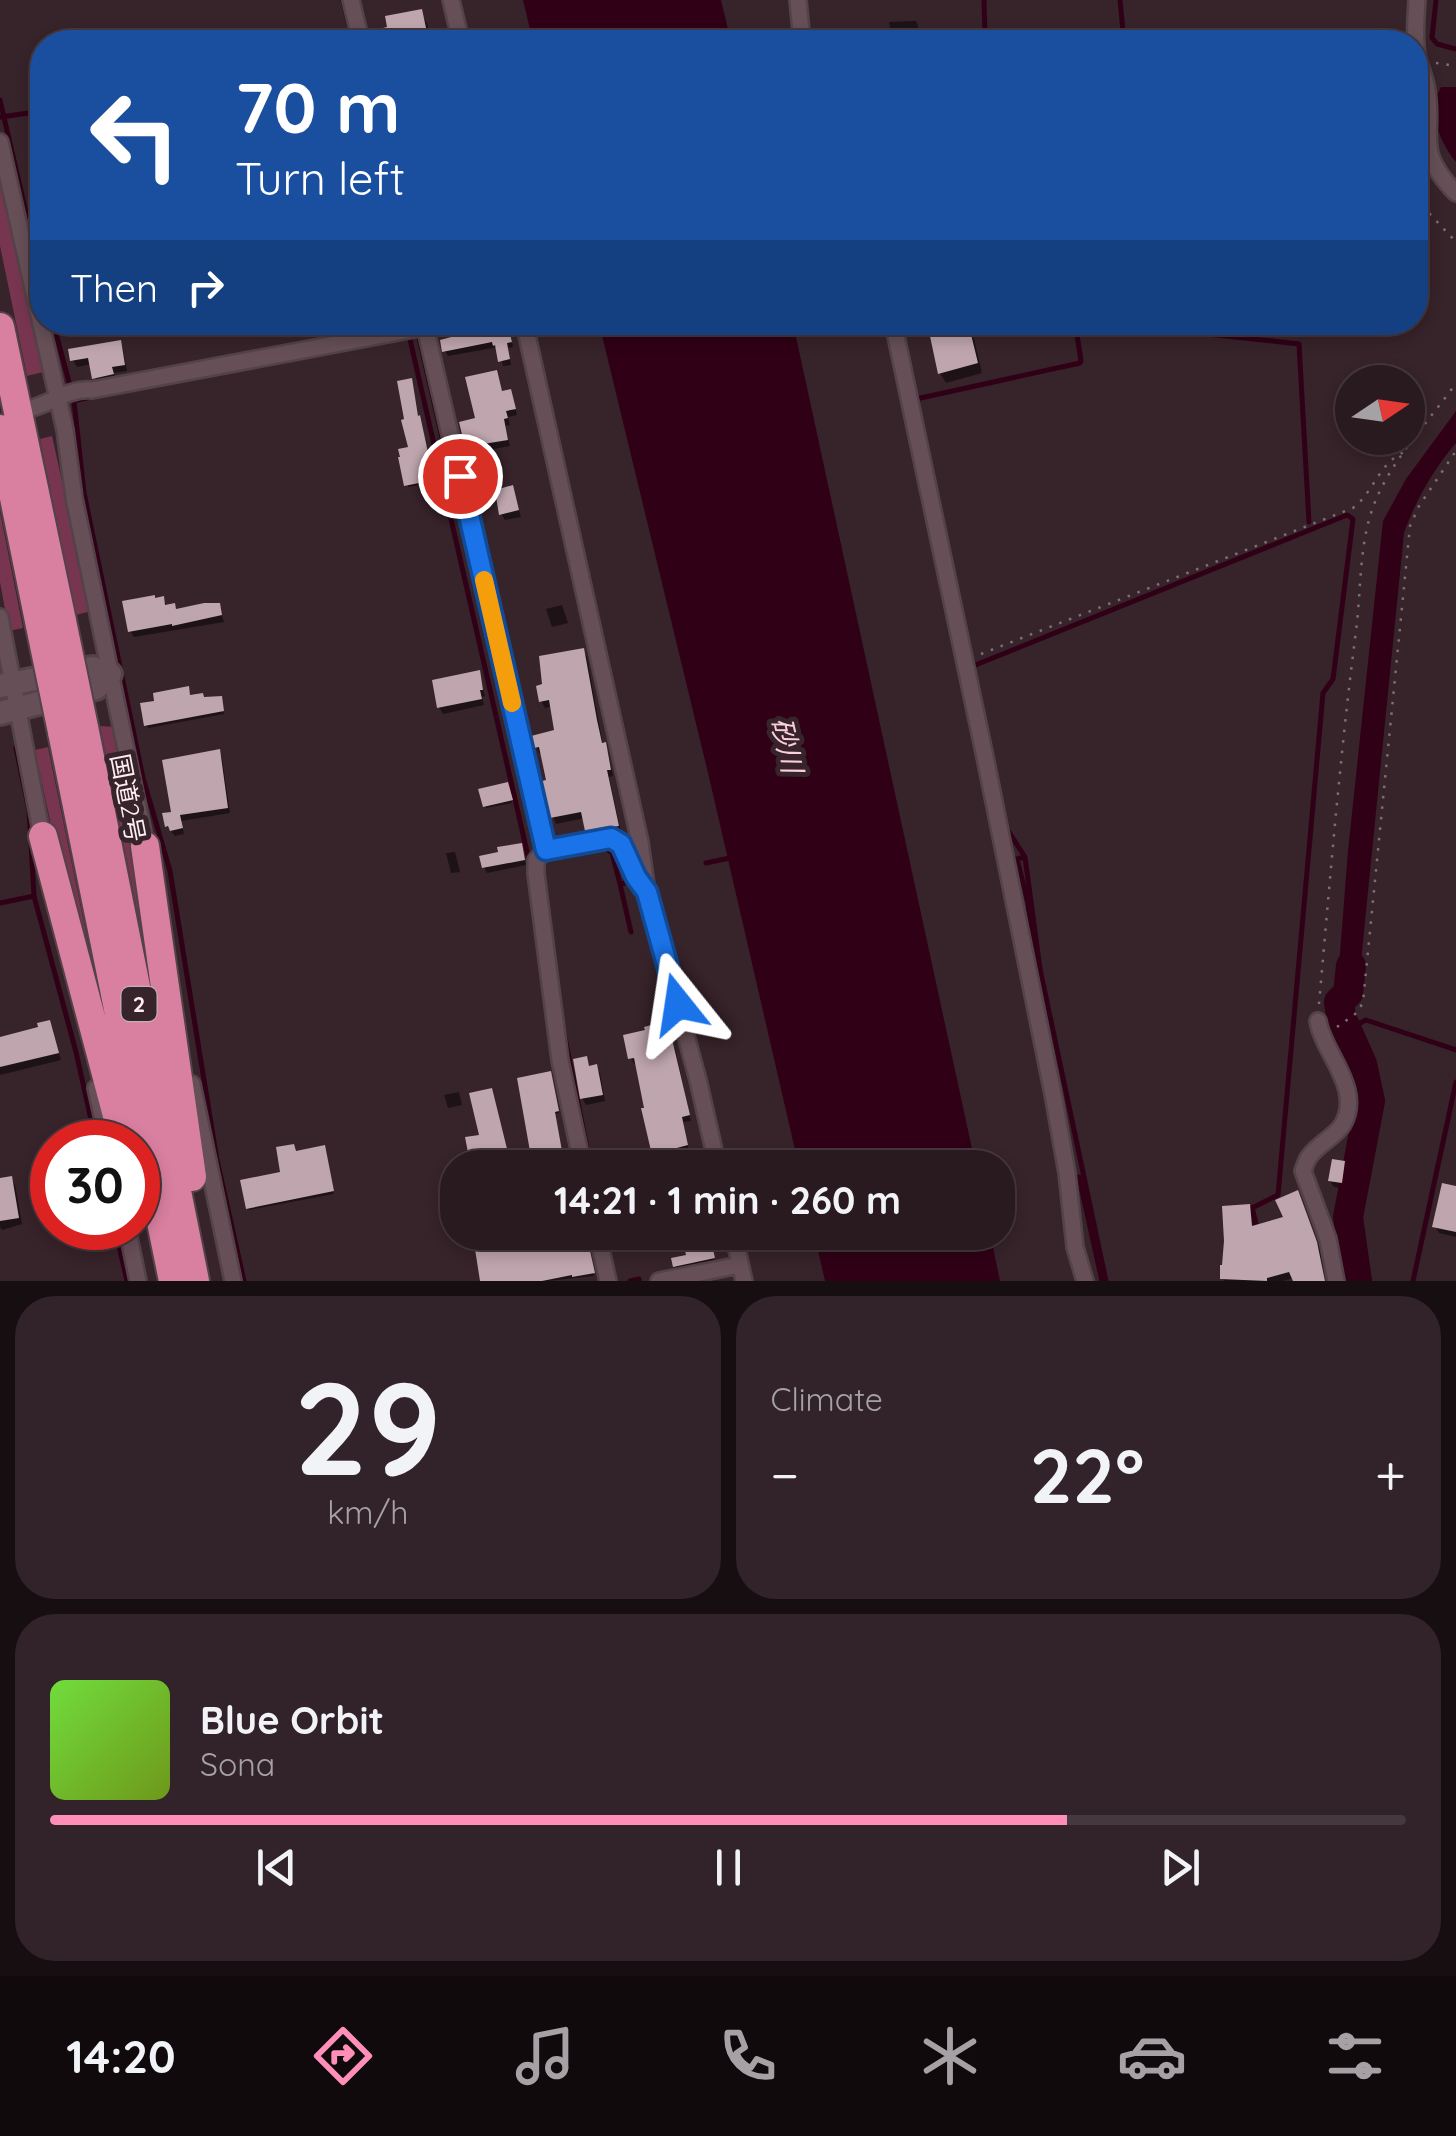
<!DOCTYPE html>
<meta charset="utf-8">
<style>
body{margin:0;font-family:Quicksand,"Noto Sans JP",sans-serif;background:#312329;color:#f1f3f6;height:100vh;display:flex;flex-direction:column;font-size:38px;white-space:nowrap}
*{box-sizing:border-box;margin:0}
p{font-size:32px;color:#a5a1a5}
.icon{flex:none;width:55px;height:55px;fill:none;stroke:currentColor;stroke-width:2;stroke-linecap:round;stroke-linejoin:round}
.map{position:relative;height:1281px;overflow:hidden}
.sheet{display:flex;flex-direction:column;gap:15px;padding:15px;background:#170e12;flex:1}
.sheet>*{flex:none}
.top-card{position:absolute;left:30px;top:30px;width:1398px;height:305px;border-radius:40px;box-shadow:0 5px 15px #0003,0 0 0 2px #45383e;background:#1a4fa0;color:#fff;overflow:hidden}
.needle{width:65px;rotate:77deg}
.buttons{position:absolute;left:1335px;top:365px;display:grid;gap:20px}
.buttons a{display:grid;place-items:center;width:90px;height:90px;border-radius:50%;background:#291a20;box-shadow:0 5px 15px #0003,0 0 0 2px #45383e;font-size:50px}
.speed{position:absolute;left:30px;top:1120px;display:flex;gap:20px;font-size:50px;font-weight:700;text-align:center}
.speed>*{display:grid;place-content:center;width:130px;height:130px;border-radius:50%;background:#291a20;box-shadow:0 5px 15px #0003,0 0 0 2px #45383e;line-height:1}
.speed .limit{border:15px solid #d22;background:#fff;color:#111}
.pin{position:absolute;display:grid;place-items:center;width:85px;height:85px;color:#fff;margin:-42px;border:5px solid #fff;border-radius:50%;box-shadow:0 2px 10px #0007}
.me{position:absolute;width:110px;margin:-55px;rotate:345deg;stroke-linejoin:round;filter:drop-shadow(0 0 8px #0008)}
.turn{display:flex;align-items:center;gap:35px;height:210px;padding:0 40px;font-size:45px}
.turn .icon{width:130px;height:130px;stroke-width:2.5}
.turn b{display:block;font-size:70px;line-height:85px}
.then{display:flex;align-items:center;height:95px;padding:0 40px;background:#0003;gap:20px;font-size:38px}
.big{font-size:75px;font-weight:700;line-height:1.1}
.sheet .card{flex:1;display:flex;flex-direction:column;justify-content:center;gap:15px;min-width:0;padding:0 35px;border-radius:40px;background:#312329}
.sheet .dial{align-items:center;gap:0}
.dial b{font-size:130px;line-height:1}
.song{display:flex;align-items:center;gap:30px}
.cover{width:120px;height:120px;border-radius:15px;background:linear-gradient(135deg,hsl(100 70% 55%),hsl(80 70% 35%))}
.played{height:10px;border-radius:5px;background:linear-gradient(90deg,#ff8eb9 75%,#45383e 75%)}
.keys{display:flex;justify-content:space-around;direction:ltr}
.heat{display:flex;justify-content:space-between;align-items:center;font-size:55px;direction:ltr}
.sheet .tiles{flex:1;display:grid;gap:15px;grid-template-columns:1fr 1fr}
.card:last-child{grid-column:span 2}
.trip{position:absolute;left:440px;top:1150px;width:575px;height:100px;border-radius:40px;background:#291a20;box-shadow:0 5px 15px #0003,0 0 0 2px #45383e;font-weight:700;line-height:100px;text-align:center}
.dock{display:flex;height:160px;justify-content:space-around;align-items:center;background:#100a0d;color:#a5a1a5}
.dock .icon{width:70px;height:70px}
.dock .on{color:#ff8eb9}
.dock b{font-size:45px;color:#f1f3f6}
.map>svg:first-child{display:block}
.green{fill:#783550}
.water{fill:#300016}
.shadow{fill:#0007}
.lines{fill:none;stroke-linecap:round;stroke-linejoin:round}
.stream{stroke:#300016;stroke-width:5}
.river{stroke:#300016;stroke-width:30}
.building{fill:#bfa5ad}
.minor-casing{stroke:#534248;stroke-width:20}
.secondary-casing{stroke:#534248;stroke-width:28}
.trunk-casing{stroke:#534248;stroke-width:32}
.path{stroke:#806e74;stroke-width:2.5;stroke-dasharray:2.5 8;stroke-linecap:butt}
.minor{stroke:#664f57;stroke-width:15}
.secondary{stroke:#664f57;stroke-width:22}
.trunk{stroke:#d97fa0;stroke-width:28}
.trunk-bridge-casing{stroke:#534248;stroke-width:32;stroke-linecap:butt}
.trunk-bridge{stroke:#d97fa0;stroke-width:28}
.route-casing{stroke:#114b97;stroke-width:25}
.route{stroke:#1a73e8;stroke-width:18}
.slow{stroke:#f59e0b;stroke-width:18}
.labels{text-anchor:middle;stroke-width:10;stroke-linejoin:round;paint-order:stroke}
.shield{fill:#37232a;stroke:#c1b1b6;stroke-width:2.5}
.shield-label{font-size:22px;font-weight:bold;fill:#fceef2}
.street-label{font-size:25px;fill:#fceef2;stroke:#37232a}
.water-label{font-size:28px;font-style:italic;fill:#fdcfde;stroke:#37232a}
</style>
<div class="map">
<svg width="1456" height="1281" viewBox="0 0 1456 1281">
<rect width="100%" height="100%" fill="#37232a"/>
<path class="green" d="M0 171 47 371 27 376 0 246Z
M52 436 91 611 76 615 40 439Z
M0 512 23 628 9 631 0 582Z
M100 726 116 727 163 1025 158 1016Z
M48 747 106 1030 60 867 35 750Z"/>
<path class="water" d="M523 0H721L731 42H533Z
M1441 87H1456V162C1439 141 1427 111 1441 87Z
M599 323H793L976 1167H799L709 777Z
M1456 411V443C1434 468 1415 502 1404 533L1357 1001 1336 1004 1348 851 1383 521 1406 479Z
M814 1233H990L1000 1281H825Z"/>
<path class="shadow" d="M420 12 427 23 432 42H386L384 35H387L390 30Z
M916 21 918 26V42H893L889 22Z
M338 34 342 42H321L328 40 327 37Z
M305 322H373L374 326 365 328 367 334 347 337 342 327 313 332Z
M929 322H949L951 333 968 329 974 339 982 373 946 383 940 373Z
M509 330 513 347 508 348 511 365 503 366 498 347 448 356 445 351Z
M120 343 123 349 127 371 114 373 115 381 98 384 92 364 77 367 73 360Z
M496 373 503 394 510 392 513 398 517 415 508 417 510 425 505 426 510 446 471 453 467 446Z
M418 419 421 421 433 479 424 482V484L408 487 411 449Z
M512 488 521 517 505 520 501 514Z
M162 599 167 607 177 611 218 605 224 622 134 637 130 631Z
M562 605 568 623 552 627 546 609Z
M583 650 587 657 603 745 608 752 613 776 609 777 621 832 592 837 585 818 556 824 553 817 543 753 540 754 536 747 556 732 552 706 545 708 541 701Z
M478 672 485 696 482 697 484 705 443 714 439 707Z
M190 698 222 702 224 714 148 728 146 725Z
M219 752 222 758 230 813 181 821 184 834 175 836 167 826Z
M509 787 512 803 486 808 485 806Z
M521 846 526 865 487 873 484 867Z
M455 852 460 872 451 873 446 853Z
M49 1023 61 1060 0 1075V1039L41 1029Z
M671 1042 675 1048 691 1121 683 1122 689 1151 674 1154 677 1168H653V1165H657L637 1063 634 1064 631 1058Z
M586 1059 590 1068 596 1067 600 1073 605 1101 586 1105 582 1098Z
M551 1076 559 1113 555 1114 562 1154 535 1159 534 1156Z
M459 1092 462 1105 448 1108 444 1095Z
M493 1095 510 1165 473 1168Z
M326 1151 334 1194 249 1210 248 1208 283 1174 295 1154Z
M609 1156 614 1168H598L596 1160Z
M1344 1164 1348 1170 1345 1189 1334 1187 1330 1181Z
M11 1178 15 1185 22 1224 2 1230 0 1227V1180Z
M1456 1189V1237L1439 1233 1435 1226Z
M1300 1199 1320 1251 1325 1281H1296L1294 1278 1283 1281H1224L1223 1279 1249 1207 1253 1214 1254 1228 1286 1219Z
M684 1232H715L717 1241 711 1243 715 1261 676 1268 675 1266 689 1257Z
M586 1238 594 1276 547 1281H482L524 1249Z"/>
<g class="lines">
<path class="stream" d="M343 0 353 42
M984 0 985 35
M1120 0 1124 42
M1436 0 1432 38 1437 44 1456 49
M0 100 42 282
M1 117 42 111
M53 322 74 401 84 493 143 778 170 871 217 1160 244 1281
M1096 322 1299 344 1309 522
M418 333 525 798
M409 335 528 856
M916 399 1080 363 1081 361 1075 322
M73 401 96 396
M973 666 1347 515 1353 519 1333 679 1323 693 1278 1195 1252 1208 1258 1231
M16 748 29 810 34 896 76 1052 96 1142
M1007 829 1025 857 1040 969 1106 1281
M601 845 612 853 620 884 625 883
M1025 857 1017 859 1028 903 1031 941 1037 971
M706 863 730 858
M620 884 631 932
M0 903 34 896
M563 1028 591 1168
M1347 1030 1366 1020 1456 1050
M1079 1177 1102 1281
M115 1228 127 1281
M630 1281 639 1279V1281
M1413 1281 1456 1082"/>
<path class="river" d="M1415 108H1438L1456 113
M1351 966 1348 993 1339 1002 1341 1017 1362 1064 1370 1101 1348 1217 1357 1281"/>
</g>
<path class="building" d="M422 9 429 42H387L383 28 387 27 385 16Z
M460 322H507L512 342 507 343 510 359 498 362 495 345 493 346 492 342 442 352 440 340 455 336 452 324Z
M927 322H947L949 331 969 326 978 363 938 374Z
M121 340 125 365 112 367 114 374 92 379 88 358 70 361 68 349Z
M497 370 502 391 511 389 516 409 506 411 508 418 504 419 508 440 465 447 459 422 475 418 465 377Z
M412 378 418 416 420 415 433 476 424 479V482L404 486 398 457H400L398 449 408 447 401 420 404 419 397 381Z
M513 485 519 510 499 515 495 490Z
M155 595V598L164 596 165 605 175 603 176 609 204 603H220L222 615 172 626V624L128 632 122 601Z
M584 648 597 720 602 743 606 742 611 770H607L619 826 585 831 581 812 550 818 542 781 546 780 539 747 534 748 531 736 554 730 549 700 539 702 536 686 542 684 539 656Z
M480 670 483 690H480L482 699 437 708 432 680Z
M189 686 190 695 203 693 204 697 222 696 224 711 144 726 140 703 154 701 153 693Z
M220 749 228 808 180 815 183 828 170 831 168 826 165 827 162 813 171 812 162 760Z
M508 782 513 800 483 807 478 789Z
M522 843 525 860 482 868 479 856 498 852 497 847Z
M50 1020 59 1053 0 1067V1037L38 1027 37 1023Z
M659 1023 663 1041 672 1039 690 1115 682 1117 688 1145 673 1149 677 1168H655L641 1108H644L634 1058 628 1059 623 1035 645 1030 644 1027Z
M587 1056 589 1066 597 1064 603 1095 580 1099 573 1059Z
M551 1071 559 1111 555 1112 562 1151 531 1157 517 1078Z
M492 1088 510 1161 471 1168 465 1137 479 1135 469 1093Z
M294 1144 296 1151 325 1145 334 1191 246 1209 240 1180 280 1172 276 1147Z
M1332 1159 1345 1161 1342 1183 1328 1181Z
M12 1176 19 1218 0 1221V1178Z
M1442 1183 1456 1186V1232L1432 1227Z
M1298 1190 1317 1242 1325 1281H1293L1289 1272 1267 1278V1281L1220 1279V1265H1222L1224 1241 1222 1206 1250 1204 1252 1226 1283 1217 1275 1200Z
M681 1232H709L715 1258 673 1267 671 1258 686 1255Z
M586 1233 595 1273 572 1277V1275L542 1281H480L475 1249 524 1241 525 1247 565 1240V1237Z"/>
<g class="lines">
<defs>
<path id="minor" d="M351 0 361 42
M451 0 461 42
M798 0 802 42
M1417 0C1416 18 1414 38 1417 55 1419 65 1424 75 1426 85 1436 136 1412 148 1456 193
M0 142 65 430 74 498 147 851
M424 322 546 850 536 860V874L560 1060 583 1168
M524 322 640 842 647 892 698 1080 718 1168
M893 322 985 757 1053 1094 1067 1173 1075 1247 1085 1281
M32 408C53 402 70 388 92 390L425 327
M0 617 43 841
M546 850 611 838C627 846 633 874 646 890
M1318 1021C1323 1053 1363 1088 1343 1124 1335 1137 1318 1144 1309 1157 1306 1161 1305 1166 1303 1171L1328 1239 1336 1281
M192 1084 233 1281
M96 1088 108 1142
M127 1228 138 1281
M597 1232 608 1281
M733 1232 744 1281
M659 1281 740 1265"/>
<path id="secondary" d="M0 686 93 668 110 674 96 688 0 713"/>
<path id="trunk" d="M0 327 62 621
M0 429 40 626
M84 727 195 1281
M62 732 173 1281
M43 836 124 1142
M145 846 192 1177"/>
</defs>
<use href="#minor" class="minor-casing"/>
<use href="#secondary" class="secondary-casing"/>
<use href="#trunk" class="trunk-casing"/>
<path class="path" d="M1436 63 1456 66
M1415 198 1456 242
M981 654 1353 508C1374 492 1378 464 1404 452
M1319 1004C1330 880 1340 755 1356 631 1361 592 1359 548 1372 510 1388 463 1428 423 1456 383
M1337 1027 1358 1012 1363 1002 1410 526 1419 506 1456 451"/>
<use href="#minor" class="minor"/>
<use href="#secondary" class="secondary"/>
<use href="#trunk" class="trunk"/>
<defs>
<path id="trunk-bridge" d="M62 621 84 727
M40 626 62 732"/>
</defs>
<use href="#trunk-bridge" class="trunk-bridge-casing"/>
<use href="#trunk-bridge" class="trunk-bridge"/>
</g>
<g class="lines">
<defs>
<path id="route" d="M460 476 546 850 611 838 621 844 636 877 647 892 678 1004"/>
</defs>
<use href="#route" class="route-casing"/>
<use href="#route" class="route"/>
<path class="slow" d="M484 580 512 703"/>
</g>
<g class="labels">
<rect class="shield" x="121.5" y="987" width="35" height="34" rx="8"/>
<g class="shield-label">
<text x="139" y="1012">2</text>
</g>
<g class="street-label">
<text transform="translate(128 798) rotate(79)" y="9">国道2号</text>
</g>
<g class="water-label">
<text transform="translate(787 745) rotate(77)" y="10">砂川</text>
</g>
</g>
</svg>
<div class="buttons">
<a><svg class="needle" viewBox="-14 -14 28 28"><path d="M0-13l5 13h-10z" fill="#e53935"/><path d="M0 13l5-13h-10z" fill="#a5a1a5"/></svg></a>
</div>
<div class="speed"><div class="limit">30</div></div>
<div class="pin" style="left:460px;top:476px;background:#d93025"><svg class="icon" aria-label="arrive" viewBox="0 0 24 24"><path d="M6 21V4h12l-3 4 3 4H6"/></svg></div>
<svg class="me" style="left:678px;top:1004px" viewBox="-20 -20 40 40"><path d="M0-17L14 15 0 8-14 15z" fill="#1a73e8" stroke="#fff" stroke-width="4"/></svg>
<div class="trip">14:21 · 1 min · 260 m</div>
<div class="top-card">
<div class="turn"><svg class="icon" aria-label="left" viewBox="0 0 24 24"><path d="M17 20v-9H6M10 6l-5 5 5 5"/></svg><div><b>70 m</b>Turn left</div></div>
<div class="then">Then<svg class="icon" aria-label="right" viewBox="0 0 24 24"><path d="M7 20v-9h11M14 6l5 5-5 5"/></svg></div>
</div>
</div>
<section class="sheet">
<div class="tiles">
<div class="card dial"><b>29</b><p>km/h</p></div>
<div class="card"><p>Climate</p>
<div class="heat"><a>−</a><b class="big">22°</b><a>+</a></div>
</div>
<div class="card">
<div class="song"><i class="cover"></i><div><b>Blue Orbit</b><p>Sona</p></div></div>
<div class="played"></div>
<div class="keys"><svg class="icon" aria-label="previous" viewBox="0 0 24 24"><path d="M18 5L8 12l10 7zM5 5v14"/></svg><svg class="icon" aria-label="pause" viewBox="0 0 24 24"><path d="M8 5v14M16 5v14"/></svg><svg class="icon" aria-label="next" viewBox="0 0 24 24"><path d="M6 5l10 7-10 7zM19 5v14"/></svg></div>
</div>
</div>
</section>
<nav class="dock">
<b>14:20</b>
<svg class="icon on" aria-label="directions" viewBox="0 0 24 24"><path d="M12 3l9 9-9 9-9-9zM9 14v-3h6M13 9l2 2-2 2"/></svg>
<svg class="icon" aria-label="music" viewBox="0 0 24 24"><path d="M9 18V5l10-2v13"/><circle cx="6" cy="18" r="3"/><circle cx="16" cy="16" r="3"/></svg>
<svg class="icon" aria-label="phone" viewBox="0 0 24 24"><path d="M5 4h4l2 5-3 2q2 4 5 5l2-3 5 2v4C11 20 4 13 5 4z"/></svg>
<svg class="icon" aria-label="climate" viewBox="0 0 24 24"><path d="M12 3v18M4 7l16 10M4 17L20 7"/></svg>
<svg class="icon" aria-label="car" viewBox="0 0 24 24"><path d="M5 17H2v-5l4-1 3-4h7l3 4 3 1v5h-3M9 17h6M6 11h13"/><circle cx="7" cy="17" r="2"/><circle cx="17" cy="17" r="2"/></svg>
<svg class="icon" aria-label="filters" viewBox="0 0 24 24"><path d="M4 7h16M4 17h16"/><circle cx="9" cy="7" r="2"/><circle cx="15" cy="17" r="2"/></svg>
</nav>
